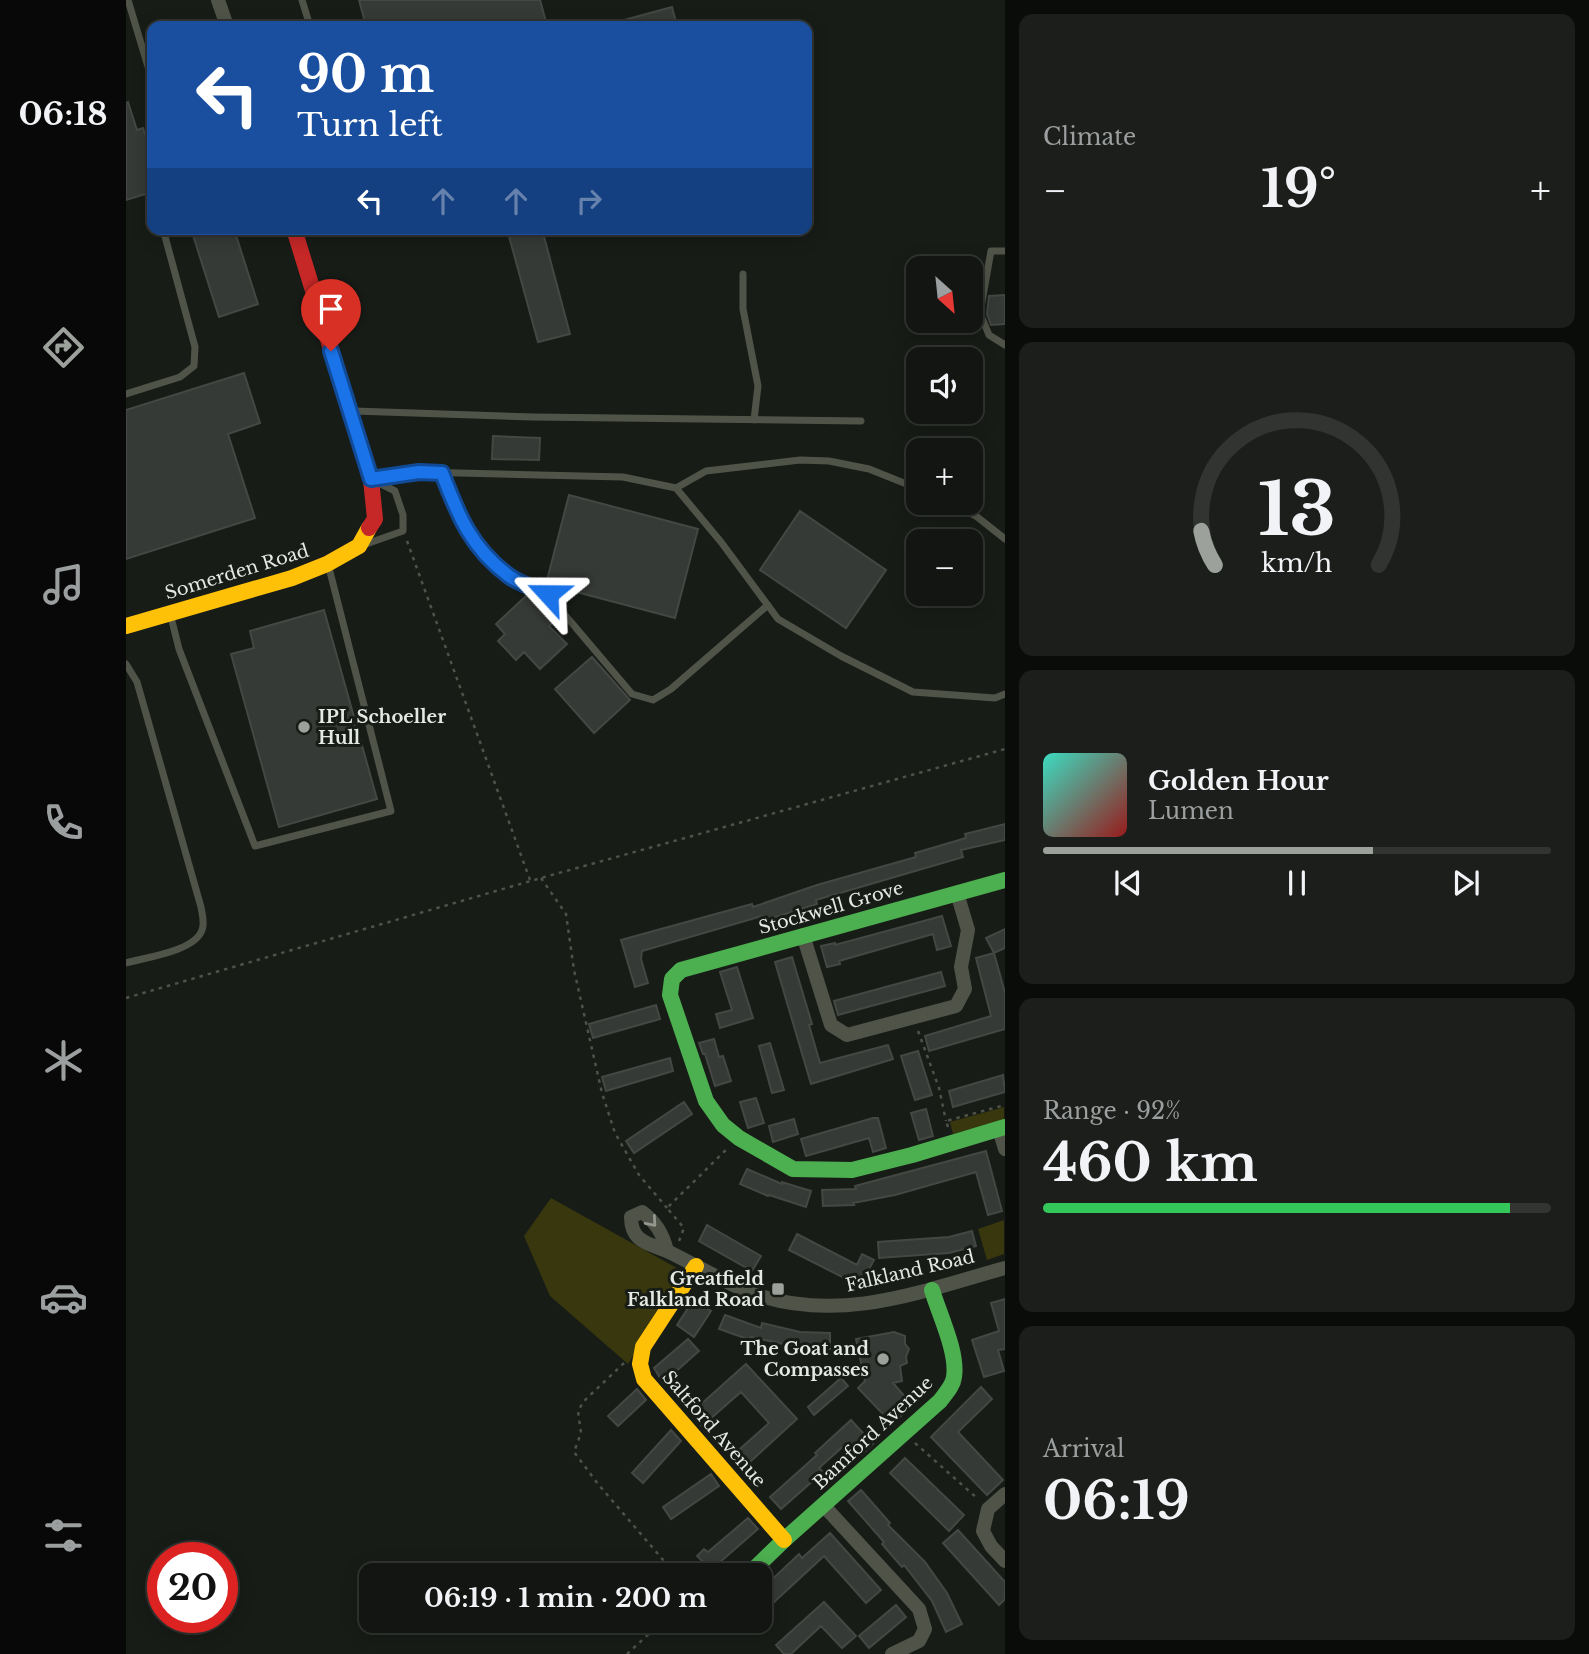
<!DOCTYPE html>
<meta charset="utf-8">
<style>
body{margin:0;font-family:"Libre Baskerville",serif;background:#1b1e1a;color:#f1f3f6;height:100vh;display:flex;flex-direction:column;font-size:26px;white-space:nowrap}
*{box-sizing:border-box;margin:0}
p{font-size:23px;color:#9c9f9f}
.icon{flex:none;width:38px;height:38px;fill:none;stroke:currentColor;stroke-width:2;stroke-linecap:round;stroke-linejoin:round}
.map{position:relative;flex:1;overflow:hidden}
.side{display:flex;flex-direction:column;gap:14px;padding:14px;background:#0a0c09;width:584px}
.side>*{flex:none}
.hud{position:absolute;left:21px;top:21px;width:665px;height:214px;border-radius:14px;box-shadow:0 4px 18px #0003,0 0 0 2px #313431;background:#1a4fa0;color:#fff;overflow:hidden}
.needle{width:46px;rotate:153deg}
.fabs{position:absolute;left:780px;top:256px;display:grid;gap:14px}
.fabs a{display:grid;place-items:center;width:77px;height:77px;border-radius:14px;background:#121511;box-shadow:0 4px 18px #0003,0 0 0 2px #313431;font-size:35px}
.speed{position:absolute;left:21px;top:1542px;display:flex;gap:14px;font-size:35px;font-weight:700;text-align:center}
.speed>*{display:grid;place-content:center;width:91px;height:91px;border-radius:50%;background:#121511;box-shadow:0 4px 18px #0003,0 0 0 2px #313431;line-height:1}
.speed .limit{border:10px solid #d22;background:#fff;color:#111}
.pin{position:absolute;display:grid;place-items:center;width:60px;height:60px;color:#fff;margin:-72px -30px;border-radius:50% 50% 50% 0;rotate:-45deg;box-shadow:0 0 7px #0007}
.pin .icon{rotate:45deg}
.me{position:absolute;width:77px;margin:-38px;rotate:294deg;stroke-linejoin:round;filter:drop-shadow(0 0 5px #0008)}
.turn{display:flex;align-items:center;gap:24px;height:147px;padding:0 35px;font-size:32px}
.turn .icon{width:91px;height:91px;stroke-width:2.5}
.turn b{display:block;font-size:49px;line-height:60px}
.lanes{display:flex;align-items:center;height:66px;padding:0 35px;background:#0003;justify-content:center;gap:35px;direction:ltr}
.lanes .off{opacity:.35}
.big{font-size:52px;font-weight:700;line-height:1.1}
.side .widget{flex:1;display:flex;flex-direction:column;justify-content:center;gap:10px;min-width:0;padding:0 24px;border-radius:14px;background:#1b1e1a}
.side .dial{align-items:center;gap:0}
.dial svg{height:182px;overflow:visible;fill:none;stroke:#313431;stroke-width:7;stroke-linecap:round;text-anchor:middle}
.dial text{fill:#f1f3f6;stroke:none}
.song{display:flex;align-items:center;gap:21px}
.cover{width:84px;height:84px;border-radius:10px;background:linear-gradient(135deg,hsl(170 70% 55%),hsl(0 70% 35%))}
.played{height:7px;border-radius:4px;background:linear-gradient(90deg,#9da19c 65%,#313431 65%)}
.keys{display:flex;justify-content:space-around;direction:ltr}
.heat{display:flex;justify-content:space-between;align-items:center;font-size:38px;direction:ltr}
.charge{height:10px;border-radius:5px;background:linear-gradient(90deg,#34c759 92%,#313431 0)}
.trip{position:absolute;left:233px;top:1563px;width:413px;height:70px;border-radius:14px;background:#121511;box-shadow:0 4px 18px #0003,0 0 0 2px #313431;font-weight:700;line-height:70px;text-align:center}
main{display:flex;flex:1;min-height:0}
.tab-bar{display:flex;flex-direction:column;width:126px;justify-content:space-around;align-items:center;background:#070807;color:#9c9f9f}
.tab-bar .icon{width:49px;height:49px}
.tab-bar .on{color:#9da19c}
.tab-bar b{font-size:32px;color:#f1f3f6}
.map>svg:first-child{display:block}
.green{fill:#38370d}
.building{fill:#363a36;stroke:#444744;stroke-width:2}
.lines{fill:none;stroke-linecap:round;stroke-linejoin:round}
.path{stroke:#4e5249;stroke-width:2.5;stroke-dasharray:3.5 5;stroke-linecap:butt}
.lane{stroke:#505448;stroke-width:7}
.street{stroke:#505448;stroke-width:14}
.fast{stroke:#4caf50;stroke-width:16}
.slow{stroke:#ffc107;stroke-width:16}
.jam{stroke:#c62828;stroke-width:16}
.oneway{stroke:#93978e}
.route-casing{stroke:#114b97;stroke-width:18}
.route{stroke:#1a73e8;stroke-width:12}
.poi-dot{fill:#9da19c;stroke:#171d16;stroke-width:2.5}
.labels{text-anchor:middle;stroke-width:6;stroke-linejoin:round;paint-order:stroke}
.street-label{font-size:18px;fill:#e5e9e4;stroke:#171d16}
.poi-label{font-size:18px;font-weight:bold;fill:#e5e9e4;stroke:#171d16;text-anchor:end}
</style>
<main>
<nav class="tab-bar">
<b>06:18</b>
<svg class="icon on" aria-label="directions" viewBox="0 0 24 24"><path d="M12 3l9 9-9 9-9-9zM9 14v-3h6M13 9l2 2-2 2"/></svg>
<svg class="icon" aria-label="music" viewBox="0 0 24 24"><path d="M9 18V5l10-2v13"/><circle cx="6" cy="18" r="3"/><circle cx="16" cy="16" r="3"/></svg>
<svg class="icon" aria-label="phone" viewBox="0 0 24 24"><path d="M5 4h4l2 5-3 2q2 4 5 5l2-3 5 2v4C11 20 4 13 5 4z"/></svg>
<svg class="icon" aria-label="climate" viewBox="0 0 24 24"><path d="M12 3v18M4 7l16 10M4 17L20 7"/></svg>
<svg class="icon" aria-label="car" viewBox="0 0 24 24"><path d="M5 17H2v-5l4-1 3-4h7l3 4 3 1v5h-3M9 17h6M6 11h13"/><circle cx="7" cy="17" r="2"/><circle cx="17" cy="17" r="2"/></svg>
<svg class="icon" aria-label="filters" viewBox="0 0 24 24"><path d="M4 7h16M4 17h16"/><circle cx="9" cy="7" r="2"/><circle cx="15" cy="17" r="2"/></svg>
</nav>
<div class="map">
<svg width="879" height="1654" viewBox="0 0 879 1654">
<rect width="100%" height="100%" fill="#181c17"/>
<path class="green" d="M878 1107V1120L827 1134 824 1122Z
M425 1198 558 1272 502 1364 424 1296 398 1236Z
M878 1220V1254L861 1260 852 1229Z"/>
<path class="building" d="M233 0H414L420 22 406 26H240Z
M546 7 551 26H487V23Z
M2 102 11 130 17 128 26 156V192L0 200V103Z
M65 229H108L132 304 93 317Z
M381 229H416L444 334 412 342Z
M879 295V324L865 325 861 314 863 296Z
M118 373 134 423 102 434 129 518 0 559V410Z
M367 436 414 438 413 460 366 459Z
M443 495 572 529 549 618 420 584Z
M674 511 760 570 720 628 634 570Z
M402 594 428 622 423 626 441 644 414 669 398 652 390 660 372 641 379 634 370 624Z
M198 610 251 799 153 827 105 654 128 648 124 631Z
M466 657 504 700 468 733 429 689Z
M879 824V840L835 850 837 857 690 900 691 904 637 921 636 916 516 951 515 959 522 983 509 987 495 940 626 904 627 907 691 885 790 857 789 853 840 838 839 834Z
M816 916 825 946 811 950 807 934 713 961 714 964 701 967 695 946 709 943V945Z
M879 929V948L868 953 860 938Z
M868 953 879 993V1029L803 1051 799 1036 865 1016 850 958Z
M666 957 686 1024 683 1025 694 1063 762 1045 767 1059 685 1084 649 962Z
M611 967 627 1018 594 1028 590 1014 606 1010 594 972Z
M815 972 819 986 712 1015 708 1001Z
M530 1005 534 1019 467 1038 463 1024Z
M588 1039 593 1057 597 1056 605 1081 589 1086 579 1054H577L573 1043Z
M644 1043 658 1090 646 1093 633 1046Z
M792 1051 806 1095 789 1100 775 1056Z
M544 1058 547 1071 480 1091 476 1077Z
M877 1075 879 1092 827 1107 823 1091Z
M630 1098 638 1123 622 1128 614 1102Z
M558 1102 566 1114 508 1153 500 1141Z
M800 1109 807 1136 793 1140 785 1113Z
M747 1118H752L760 1148 747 1152 743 1138 680 1156 675 1139Z
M668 1119 672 1134 647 1142 643 1126Z
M860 1151 876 1211 862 1215 850 1172 769 1195 727 1203 728 1205 697 1206 696 1190 730 1189 729 1186Z
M621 1169 656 1184V1182L685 1191 680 1207 643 1195 642 1196 614 1184Z
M581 1225 635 1256 626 1271 573 1241Z
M846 1231 850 1246 823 1253 753 1258 752 1242 823 1237Z
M671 1234 731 1265 736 1254 748 1260 734 1286 663 1250Z
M568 1299 585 1311 568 1337 551 1325Z
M879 1299V1349L872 1350 878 1371 858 1377 846 1340 873 1331 865 1303Z
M599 1315 635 1328 636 1323 674 1332 704 1333V1349L671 1347 625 1337 624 1340 593 1329Z
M768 1332 779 1336V1344L783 1349 780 1357 781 1363 774 1366 776 1381 767 1383 787 1406 763 1426 754 1415 756 1413 732 1388 739 1381 730 1339Z
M562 1339 573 1351 537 1383 528 1368Z
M620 1364 671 1419 615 1470 605 1457 643 1423 615 1392 576 1426 565 1413Z
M715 1378 722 1386 688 1415 682 1407Z
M855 1387 866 1399 832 1432 877 1480 861 1495 805 1437Z
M511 1389 520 1400 492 1426 482 1416Z
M725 1420 747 1444 735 1455 722 1442 693 1468 697 1472 655 1509 644 1497 691 1455 689 1453Z
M545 1430 555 1441 517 1483 506 1473Z
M779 1458 838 1515 823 1531 764 1473Z
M585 1474 593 1486 545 1519 537 1507Z
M735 1490 764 1523 762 1525 799 1562 821 1593 836 1624 820 1632 806 1601 778 1565 776 1567 756 1544 758 1542 722 1501Z
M622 1518 632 1529 585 1570 571 1556 578 1549 582 1552Z
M832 1530 879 1582V1599L873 1605 817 1543Z
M704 1533 755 1590 740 1603 698 1556 634 1615V1591L673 1554 676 1558Z
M698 1602 730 1636 716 1648 695 1626 665 1654H658L650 1645Z
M770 1605 780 1617 743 1648 733 1636Z"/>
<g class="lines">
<path class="path" d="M281 541 404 880
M415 878 440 914 448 970 476 1093 489 1133 513 1175 541 1208
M0 998 415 878 879 749
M792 1031 813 1088 820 1121
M822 1127 820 1121 879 1105
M553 1241 558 1228 541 1208 603 1147
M498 1363 458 1401 452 1411 455 1433 448 1452 472 1484 544 1568 547 1575
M789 1443 852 1499
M501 1654 538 1620"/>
<path class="lane" d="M2 0 26 80
M176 0 184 26
M879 251H865L854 313 863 335 879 345
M617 274V309L632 386 628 420
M0 394 54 377 68 366 69 347 37 229
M228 411 407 417 735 421
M316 473 334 520 353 549 384 577 422 595 506 694 527 700 545 689 642 605
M246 479 293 472 497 477 550 488 595 542 652 619 715 656 787 692 869 698 879 694
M550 488 580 471 674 460 703 461 743 469 793 489
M821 502 850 516 879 539
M240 544 277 531V515L269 491 249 481
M44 613 53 649 129 846 265 811 202 564
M0 664 11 682 75 907C76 914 79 923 76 930 69 951 21 957 0 963"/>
<path class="street" d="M92 0 101 26
M677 935 705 1025 721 1035 830 1006 839 989 835 967 842 930 831 893
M873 1129 879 1149
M541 1251C537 1234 530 1222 516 1212L505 1217C505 1246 528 1243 549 1255 575 1268 603 1285 631 1295 717 1323 796 1291 879 1268
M879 1494 862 1509 857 1531 865 1546 879 1561
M698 1506 793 1609 799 1629 793 1641 766 1654"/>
<path class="fast" d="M879 880 555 970 546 979 544 995 580 1101 597 1125 613 1138 667 1169 726 1170 786 1155 879 1127
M622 1575 658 1540 814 1401C819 1394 827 1386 828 1377 832 1352 813 1314 806 1290"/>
<path class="slow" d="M0 626 166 578 201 564 233 546 243 528
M570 1266 517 1347 514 1364 518 1379 658 1540"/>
<path class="jam" d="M168 229 245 479 249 519 243 528"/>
</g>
<defs><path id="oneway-chevron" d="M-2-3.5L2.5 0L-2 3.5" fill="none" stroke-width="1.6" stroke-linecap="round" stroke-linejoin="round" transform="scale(1.75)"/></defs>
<use class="oneway" href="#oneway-chevron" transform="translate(526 1222) rotate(49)"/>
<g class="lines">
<defs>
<path id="route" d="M205 351 245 479 293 472 316 473C332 515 345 548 383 576 394 584 410 589 422 594"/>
</defs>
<use href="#route" class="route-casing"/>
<use href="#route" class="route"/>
</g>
<g class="poi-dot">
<circle cx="178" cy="727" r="7"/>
<rect x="645" y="1282" width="14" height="14" rx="3.5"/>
<circle cx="757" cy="1359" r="7"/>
</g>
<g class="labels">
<g class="street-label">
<text transform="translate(111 572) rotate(-17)" y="6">Somerden Road</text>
<text transform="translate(705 908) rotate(-16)" y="6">Stockwell Grove</text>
<text transform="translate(784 1271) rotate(-13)" y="6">Falkland Road</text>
<text transform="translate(588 1429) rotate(49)" y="6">Saltford Avenue</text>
<text transform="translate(747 1433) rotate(-43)" y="6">Bamford Avenue</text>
</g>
<g class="poi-label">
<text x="192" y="723" text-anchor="start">IPL Schoeller<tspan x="192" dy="21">Hull</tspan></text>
<text x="638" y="1285">Greatfield<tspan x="638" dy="21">Falkland Road</tspan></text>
<text x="743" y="1355">The Goat and<tspan x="743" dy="21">Compasses</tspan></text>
</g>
</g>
</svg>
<div class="fabs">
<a><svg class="needle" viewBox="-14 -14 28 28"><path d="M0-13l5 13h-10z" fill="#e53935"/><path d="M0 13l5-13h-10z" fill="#9c9f9f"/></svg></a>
<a><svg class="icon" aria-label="sound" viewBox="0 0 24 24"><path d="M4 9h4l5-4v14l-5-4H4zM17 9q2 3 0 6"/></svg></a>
<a>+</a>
<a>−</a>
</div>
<div class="speed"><div class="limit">20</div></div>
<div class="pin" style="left:205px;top:351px;background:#d93025"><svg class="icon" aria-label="arrive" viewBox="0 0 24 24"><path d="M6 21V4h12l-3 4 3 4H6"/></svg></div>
<svg class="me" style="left:422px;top:594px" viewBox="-20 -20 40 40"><path d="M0-17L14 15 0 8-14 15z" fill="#1a73e8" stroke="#fff" stroke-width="4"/></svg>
<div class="trip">06:19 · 1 min · 200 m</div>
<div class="hud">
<div class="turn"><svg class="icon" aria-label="left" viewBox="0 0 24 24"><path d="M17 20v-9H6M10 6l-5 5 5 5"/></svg><div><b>90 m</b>Turn left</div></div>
<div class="lanes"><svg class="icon" aria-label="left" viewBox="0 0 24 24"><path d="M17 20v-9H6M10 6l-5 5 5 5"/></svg><svg class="icon off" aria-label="ahead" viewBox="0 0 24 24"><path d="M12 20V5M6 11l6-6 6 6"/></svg><svg class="icon off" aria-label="ahead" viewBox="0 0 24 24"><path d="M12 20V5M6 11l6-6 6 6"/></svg><svg class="icon off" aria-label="right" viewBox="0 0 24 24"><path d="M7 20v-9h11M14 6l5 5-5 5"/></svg></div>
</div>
</div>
<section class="side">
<div class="widget"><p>Climate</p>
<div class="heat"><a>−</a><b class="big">19°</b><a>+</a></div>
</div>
<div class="widget dial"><svg viewBox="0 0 100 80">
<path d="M14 69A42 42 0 1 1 86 69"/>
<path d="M14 69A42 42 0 0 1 8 54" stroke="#9da19c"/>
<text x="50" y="56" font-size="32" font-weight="700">13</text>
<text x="50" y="72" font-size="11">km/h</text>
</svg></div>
<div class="widget">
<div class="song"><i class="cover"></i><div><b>Golden Hour</b><p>Lumen</p></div></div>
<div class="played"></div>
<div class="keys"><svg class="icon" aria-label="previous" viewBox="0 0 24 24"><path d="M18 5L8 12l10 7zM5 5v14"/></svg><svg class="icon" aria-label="pause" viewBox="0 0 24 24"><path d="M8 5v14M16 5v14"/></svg><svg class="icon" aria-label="next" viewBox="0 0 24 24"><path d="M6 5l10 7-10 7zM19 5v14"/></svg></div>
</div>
<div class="widget"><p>Range · 92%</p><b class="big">460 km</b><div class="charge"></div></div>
<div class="widget"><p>Arrival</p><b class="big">06:19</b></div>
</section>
</main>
